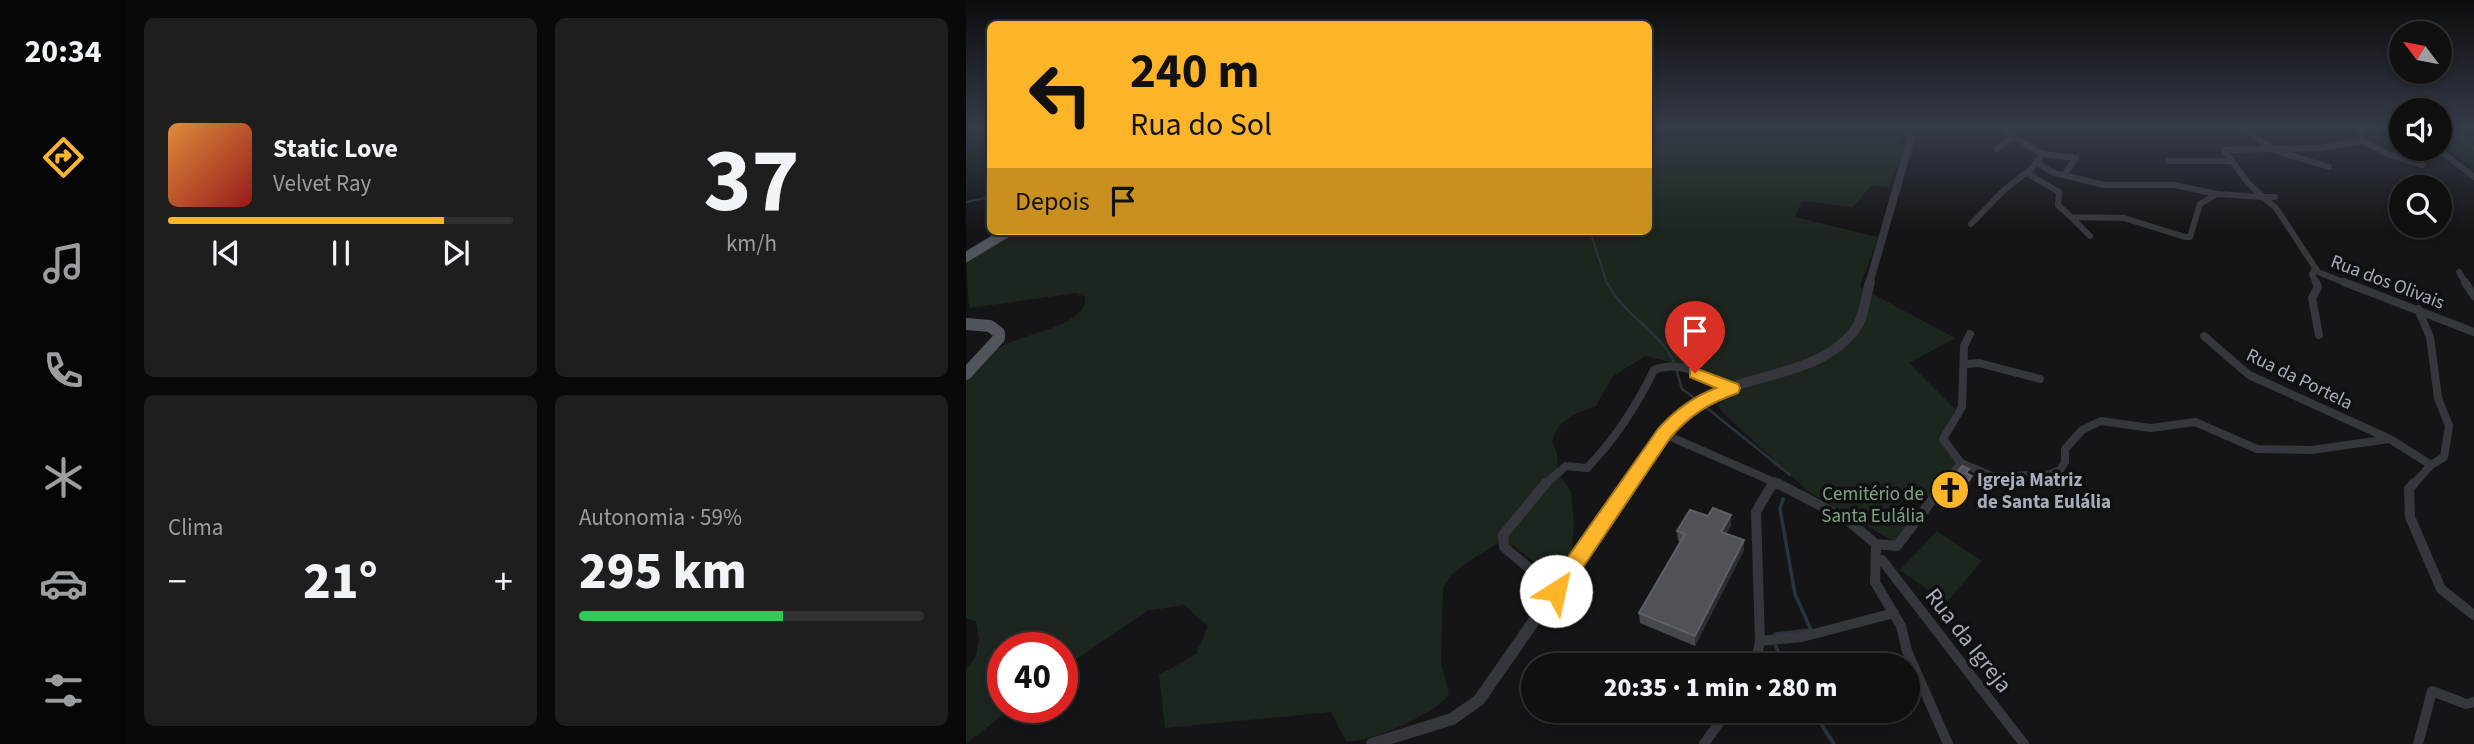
<!DOCTYPE html>
<html lang="pt">
<meta charset="utf-8">
<style>
body{margin:0;font-family:"Source Sans 3",sans-serif;background:#1e1e1f;color:#f1f3f6;height:100vh;display:flex;flex-direction:column;font-size:26px;white-space:nowrap}
*{box-sizing:border-box;margin:0}
p{font-size:23px;color:#9c9d9f}
.icon{flex:none;width:38px;height:38px;fill:none;stroke:currentColor;stroke-width:2;stroke-linecap:round;stroke-linejoin:round}
.map{position:relative;flex:1;overflow:hidden}
.drawer{display:flex;flex-direction:column;gap:18px;padding:18px;background:#090909;width:840px}
.drawer>*{flex:none}
.top-card{position:absolute;left:21px;top:21px;width:665px;height:214px;border-radius:10px;box-shadow:0 4px 10px #0003,0 0 0 2px #303031;background:#fcb529;color:#111;overflow:hidden}
.needle{width:46px;rotate:302deg}
.buttons{position:absolute;left:1423px;top:21px;display:grid;gap:14px}
.buttons a{display:grid;place-items:center;width:63px;height:63px;border-radius:50%;background:#101011;box-shadow:0 4px 10px #0003,0 0 0 2px #303031;font-size:35px}
.speed{position:absolute;left:21px;top:632px;display:flex;gap:14px;font-size:35px;font-weight:700;text-align:center}
.speed>*{display:grid;place-content:center;width:91px;height:91px;border-radius:50%;background:#101011;box-shadow:0 4px 10px #0003,0 0 0 2px #303031;line-height:1}
.speed .limit{border:10px solid #d22;background:#fff;color:#111}
.pin{position:absolute;display:grid;place-items:center;width:60px;height:60px;color:#fff;margin:-72px -30px;border-radius:50% 50% 50% 0;rotate:-45deg;box-shadow:0 0 7px #0007}
.pin .icon{rotate:45deg}
.me{position:absolute;width:77px;margin:-38px;rotate:35deg;stroke-linejoin:round;filter:drop-shadow(0 0 5px #0008)}
.turn{display:flex;align-items:center;gap:24px;height:147px;padding:0 28px;font-size:32px}
.turn .icon{width:91px;height:91px;stroke-width:2.5}
.turn b{display:block;font-size:49px;line-height:60px}
.then{display:flex;align-items:center;height:66px;padding:0 28px;background:#0003;gap:14px;font-size:26px}
.big{font-size:52px;font-weight:800;line-height:1.1}
.drawer .tile{flex:1;display:flex;flex-direction:column;justify-content:center;gap:10px;min-width:0;padding:0 24px;border-radius:10px;background:#1e1e1f}
.drawer .dial{align-items:center;gap:0}
.dial b{font-size:91px;line-height:1}
.song{display:flex;align-items:center;gap:21px}
.cover{width:84px;height:84px;border-radius:10px;background:linear-gradient(135deg,hsl(30 70% 55%),hsl(0 70% 35%))}
.played{height:7px;border-radius:4px;background:linear-gradient(90deg,#fcb529 80%,#303031 80%)}
.keys{display:flex;justify-content:space-around;direction:ltr}
.heat{display:flex;justify-content:space-between;align-items:center;font-size:38px;direction:ltr}
.charge{height:10px;border-radius:5px;background:linear-gradient(90deg,#34c759 59%,#303031 0)}
.drawer .tiles{flex:1;display:grid;gap:18px;grid-template-columns:repeat(2,1fr)}
.trip{position:absolute;left:555px;top:653px;width:399px;height:70px;border-radius:35px;background:#101011;box-shadow:0 4px 10px #0003,0 0 0 2px #303031;font-weight:800;line-height:70px;text-align:center}
main{display:flex;flex:1;min-height:0}
.menu{display:flex;flex-direction:column;width:126px;justify-content:space-around;align-items:center;background:#060607;color:#9c9d9f}
.menu .icon{width:49px;height:49px}
.menu .active{color:#fcb529}
.menu b{font-size:32px;color:#f1f3f6}
.map>svg:first-child{display:block}
.green{fill:#1d261e}
.lines{fill:none;stroke-linecap:round;stroke-linejoin:round}
.stream-far2{stroke:#2b343c;stroke-width:2}
.stream-far1{stroke:#2b343c;stroke-width:2.5}
.stream{stroke:#2b343c;stroke-width:3.5}
.minor-far2{stroke:#36373d;stroke-width:6}
.minor-far1{stroke:#36373d;stroke-width:8}
.minor{stroke:#36373d;stroke-width:10}
.tertiary-far2{stroke:#36373d;stroke-width:8}
.tertiary-far1{stroke:#36373d;stroke-width:10}
.tertiary{stroke:#36373d;stroke-width:12}
.primary-far1{stroke:#52545c;stroke-width:10}
.primary{stroke:#52545c;stroke-width:12}
.wall{fill:#46484c}
.shaded-wall{fill:#2e2f32}
.building{fill:#515258;stroke:#5e6067;stroke-width:2}
.route{fill:#fcb529;stroke:#a4761b;stroke-width:2}
.labels{text-anchor:middle;stroke-width:7;stroke-linejoin:round;paint-order:stroke}
.street-label{font-size:19px;fill:#a6acb8;stroke:#101012}
.poi-label{font-size:19px;font-weight:bold;fill:#a6acb8;stroke:#101012;text-anchor:start}
.park-label{font-size:19px;fill:#7ca47f;stroke:#101012}
.near-street-label{font-size:23px;fill:#a6acb8;stroke:#101012}
</style>
<main>
<nav class="menu">
<b>20:34</b>
<svg class="icon active" aria-label="directions" viewBox="0 0 24 24"><path d="M12 3l9 9-9 9-9-9zM9 14v-3h6M13 9l2 2-2 2"/></svg>
<svg class="icon" aria-label="music" viewBox="0 0 24 24"><path d="M9 18V5l10-2v13"/><circle cx="6" cy="18" r="3"/><circle cx="16" cy="16" r="3"/></svg>
<svg class="icon" aria-label="phone" viewBox="0 0 24 24"><path d="M5 4h4l2 5-3 2q2 4 5 5l2-3 5 2v4C11 20 4 13 5 4z"/></svg>
<svg class="icon" aria-label="climate" viewBox="0 0 24 24"><path d="M12 3v18M4 7l16 10M4 17L20 7"/></svg>
<svg class="icon" aria-label="car" viewBox="0 0 24 24"><path d="M5 17H2v-5l4-1 3-4h7l3 4 3 1v5h-3M9 17h6M6 11h13"/><circle cx="7" cy="17" r="2"/><circle cx="17" cy="17" r="2"/></svg>
<svg class="icon" aria-label="filters" viewBox="0 0 24 24"><path d="M4 7h16M4 17h16"/><circle cx="9" cy="7" r="2"/><circle cx="15" cy="17" r="2"/></svg>
</nav>
<section class="drawer">
<div class="tiles">
<div class="tile">
<div class="song"><i class="cover"></i><div><b>Static Love</b><p>Velvet Ray</p></div></div>
<div class="played"></div>
<div class="keys"><svg class="icon" aria-label="previous" viewBox="0 0 24 24"><path d="M18 5L8 12l10 7zM5 5v14"/></svg><svg class="icon" aria-label="pause" viewBox="0 0 24 24"><path d="M8 5v14M16 5v14"/></svg><svg class="icon" aria-label="next" viewBox="0 0 24 24"><path d="M6 5l10 7-10 7zM19 5v14"/></svg></div>
</div>
<div class="tile dial"><b>37</b><p>km/h</p></div>
<div class="tile"><p>Clima</p>
<div class="heat"><a>−</a><b class="big">21°</b><a>+</a></div>
</div>
<div class="tile"><p>Autonomia · 59%</p><b class="big">295 km</b><div class="charge"></div></div>
</div>
</section>
<div class="map">
<svg width="1508" height="744" viewBox="0 0 1508 744">
<rect width="100%" height="100%" fill="#151517"/>
<path class="green" d="M683 126H932L937 151 923 188 906 185 887 207 836 201 829 217 912 237 894 287 989 338 943 363 989 409 974 439 992 462 965 497 948 489 931 507 949 518 930 543 842 491 756 412 753 407 757 389 717 365 679 356 646 377 630 406C610 414 594 417 586 441L591 453 592 473 605 491 608 523 605 557 592 581 548 546 536 541 506 559 486 574 477 587 475 663 483 694C471 714 401 744 380 741L365 712 199 728 193 675 230 654 242 626 218 605 181 611 96 669V648H37V707H47L0 744V670L10 656 13 640 10 621 0 618V381C10 371 19 357 31 349 52 335 107 329 119 305V297L110 293 3 308 0 258 48 231H682Z
M1474 126H1508V169L1474 143Z
M971 531 1016 561 980 603 934 570Z"/>
<g class="lines">
<path class="stream-far2" d="M1479 126 1506 144 1508 150
M0 202 24 197
M624 231 641 284"/>
<path class="stream-far1" d="M641 282C657 316 692 329 708 362
M710 369 716 389 727 397
M736 404 824 475"/>
<path class="stream" d="M809 634 845 630 829 594 814 509 817 499
M810 646 817 665
M846 710 868 744"/>
<path class="minor-far2" d="M1274 126 1310 151 1363 167
M1397 141 1421 154 1456 165
M1031 149 1047 136
M1472 149 1508 177
M1076 154 1110 158 1100 172
M1202 161H1264
M1071 163 1088 173 1139 185H1208L1251 194 1297 197 1310 208 1352 272 1382 284
M1062 174 1093 192 1092 205 1105 217 1158 218 1219 237H1224L1234 204 1251 194
M1309 197H1297L1282 183 1258 150 1353 148 1397 141 1393 126
M1105 217 1124 236
M1005 224 1037 191 1066 168 1076 154 1031 126
M1349 268 1346 274 1350 284
M1493 272 1500 284"/>
<path class="minor-far1" d="M1350 282 1352 287 1346 298 1353 335
M1378 282 1508 332
M1499 282 1508 296
M1004 334 998 346 996 407 977 439 995 463 1028 477 1084 474 1094 470 1099 462V449L1116 430 1135 421 1185 428 1229 422 1291 449 1345 450 1424 439 1465 465
M1238 336 1283 375 1424 439
M999 364 1013 363 1074 379
M698 434 815 485
M578 485 600 466 621 468C650 438 670 407 688 370 715 359 741 377 765 388
M806 485 808 481
M978 485 995 463
M1447 485 1465 465 1478 457 1483 426 1472 398 1464 337 1452 309"/>
<path class="minor" d="M580 483 537 535 538 547 590 591
M811 483 880 519 910 544 931 546 979 483
M1448 483 1443 489 1444 517 1475 589 1508 615
M910 544 909 582 935 626 941 651 982 744
M916 560 1058 744
M794 641 836 637 928 613
M789 665 794 641 790 512 807 483
M738 744 762 710
M1452 744 1466 691 1500 704 1508 702"/>
<path class="tertiary-far2" d="M903 284 945 138 939 126"/>
<path class="tertiary-far1" d="M662 485C682 456 701 422 731 403 778 372 855 378 890 328 898 317 900 295 904 282"/>
<path class="tertiary" d="M406 744 486 719 513 700 664 483"/>
<path class="primary-far1" d="M21 126 24 136
M0 257 43 231"/>
<path class="primary" d="M0 324 24 326 33 333V338L0 374"/>
</g>
<path class="wall" d="M1003 469 1001 473 1003 486 999 492 992 488 990 500 986 505 976 500 979 489Z
M742 516 765 525 760 534 778 550 729 646 674 623 673 613 714 542 712 541 711 531Z"/>
<path class="shaded-wall" d="M1006 476 1003 486 999 492 1002 481Z
M993 490 990 500 986 505 990 495Z
M765 515V525L755 542V532Z
M778 540V550L729 646V636Z"/>
<path class="building" d="M996 466 1003 469 1000 473 1006 476 1002 481 995 478 989 488 993 490 990 495 979 489Z
M747 508 765 515 755 532 778 540 729 636 673 613 719 534 711 531 724 510 742 516Z"/>
<linearGradient id="sky" x2="0" y2="1"><stop stop-color="#0c0c0d"/><stop offset="0.55" stop-color="#353b47"/><stop offset="1" stop-color="#353b47" stop-opacity="0"/></linearGradient>
<rect width="1508" height="231" fill="url(#sky)"/>
<path class="route" d="M729 368 772 384 774 388 772 393C743 403 724 415 704 438L597 597 590 600 583 597 580 591 583 584 692 429C709 410 726 397 750 388L724 377V369Z"/>
<defs>
<symbol id="church-disc" viewBox="-11 -11 22 22"><circle r="9.5" fill="#fcb529" stroke="#101012"/><path d="M-1.2-6h2.4v3.5h3.3v2.4h-3.3V6h-2.4V-.1h-3.3v-2.4h3.3Z" fill="#111"/></symbol>
</defs>
<g fill-rule="evenodd">
<use href="#church-disc" x="962" y="468" width="44" height="44"/>
</g>
<g class="labels">
<g class="street-label">
<text transform="translate(1422 281) rotate(21)" y="7">Rua dos Olivais</text>
<text transform="translate(1334 378) rotate(26)" y="7">Rua da Portela</text>
</g>
<g class="poi-label">
<text x="1011" y="486">Igreja Matriz<tspan x="1011" dy="22">de Santa Eulália</tspan></text>
</g>
<g class="park-label">
<text x="907" y="500">Cemitério de<tspan x="907" dy="22">Santa Eulália</tspan></text>
</g>
<g class="near-street-label">
<text transform="translate(1003 640) rotate(52)" y="8">Rua da Igreja</text>
</g>
</g>
</svg>
<div class="buttons">
<a><svg class="needle" viewBox="-14 -14 28 28"><path d="M0-13l5 13h-10z" fill="#e53935"/><path d="M0 13l5-13h-10z" fill="#9c9d9f"/></svg></a>
<a><svg class="icon" aria-label="sound" viewBox="0 0 24 24"><path d="M4 9h4l5-4v14l-5-4H4zM17 9q2 3 0 6"/></svg></a>
<a><svg class="icon" aria-label="search" viewBox="0 0 24 24"><circle cx="10" cy="10" r="6"/><path d="M15 15l6 6"/></svg></a>
</div>
<div class="speed"><div class="limit">40</div></div>
<div class="pin" style="left:729px;top:373px;background:#d93025"><svg class="icon" aria-label="arrive" viewBox="0 0 24 24"><path d="M6 21V4h12l-3 4 3 4H6"/></svg></div>
<svg class="me" style="left:590px;top:591px" viewBox="-20 -20 40 40"><circle r="19" fill="#fff"/><path d="M0-13L10 11 0 6-10 11z" fill="#fcb529"/></svg>
<div class="trip">20:35 · 1 min · 280 m</div>
<div class="top-card">
<div class="turn"><svg class="icon" aria-label="left" viewBox="0 0 24 24"><path d="M17 20v-9H6M10 6l-5 5 5 5"/></svg><div><b>240 m</b>Rua do Sol</div></div>
<div class="then">Depois<svg class="icon" aria-label="arrive" viewBox="0 0 24 24"><path d="M6 21V4h12l-3 4 3 4H6"/></svg></div>
</div>
</div>
</main>
